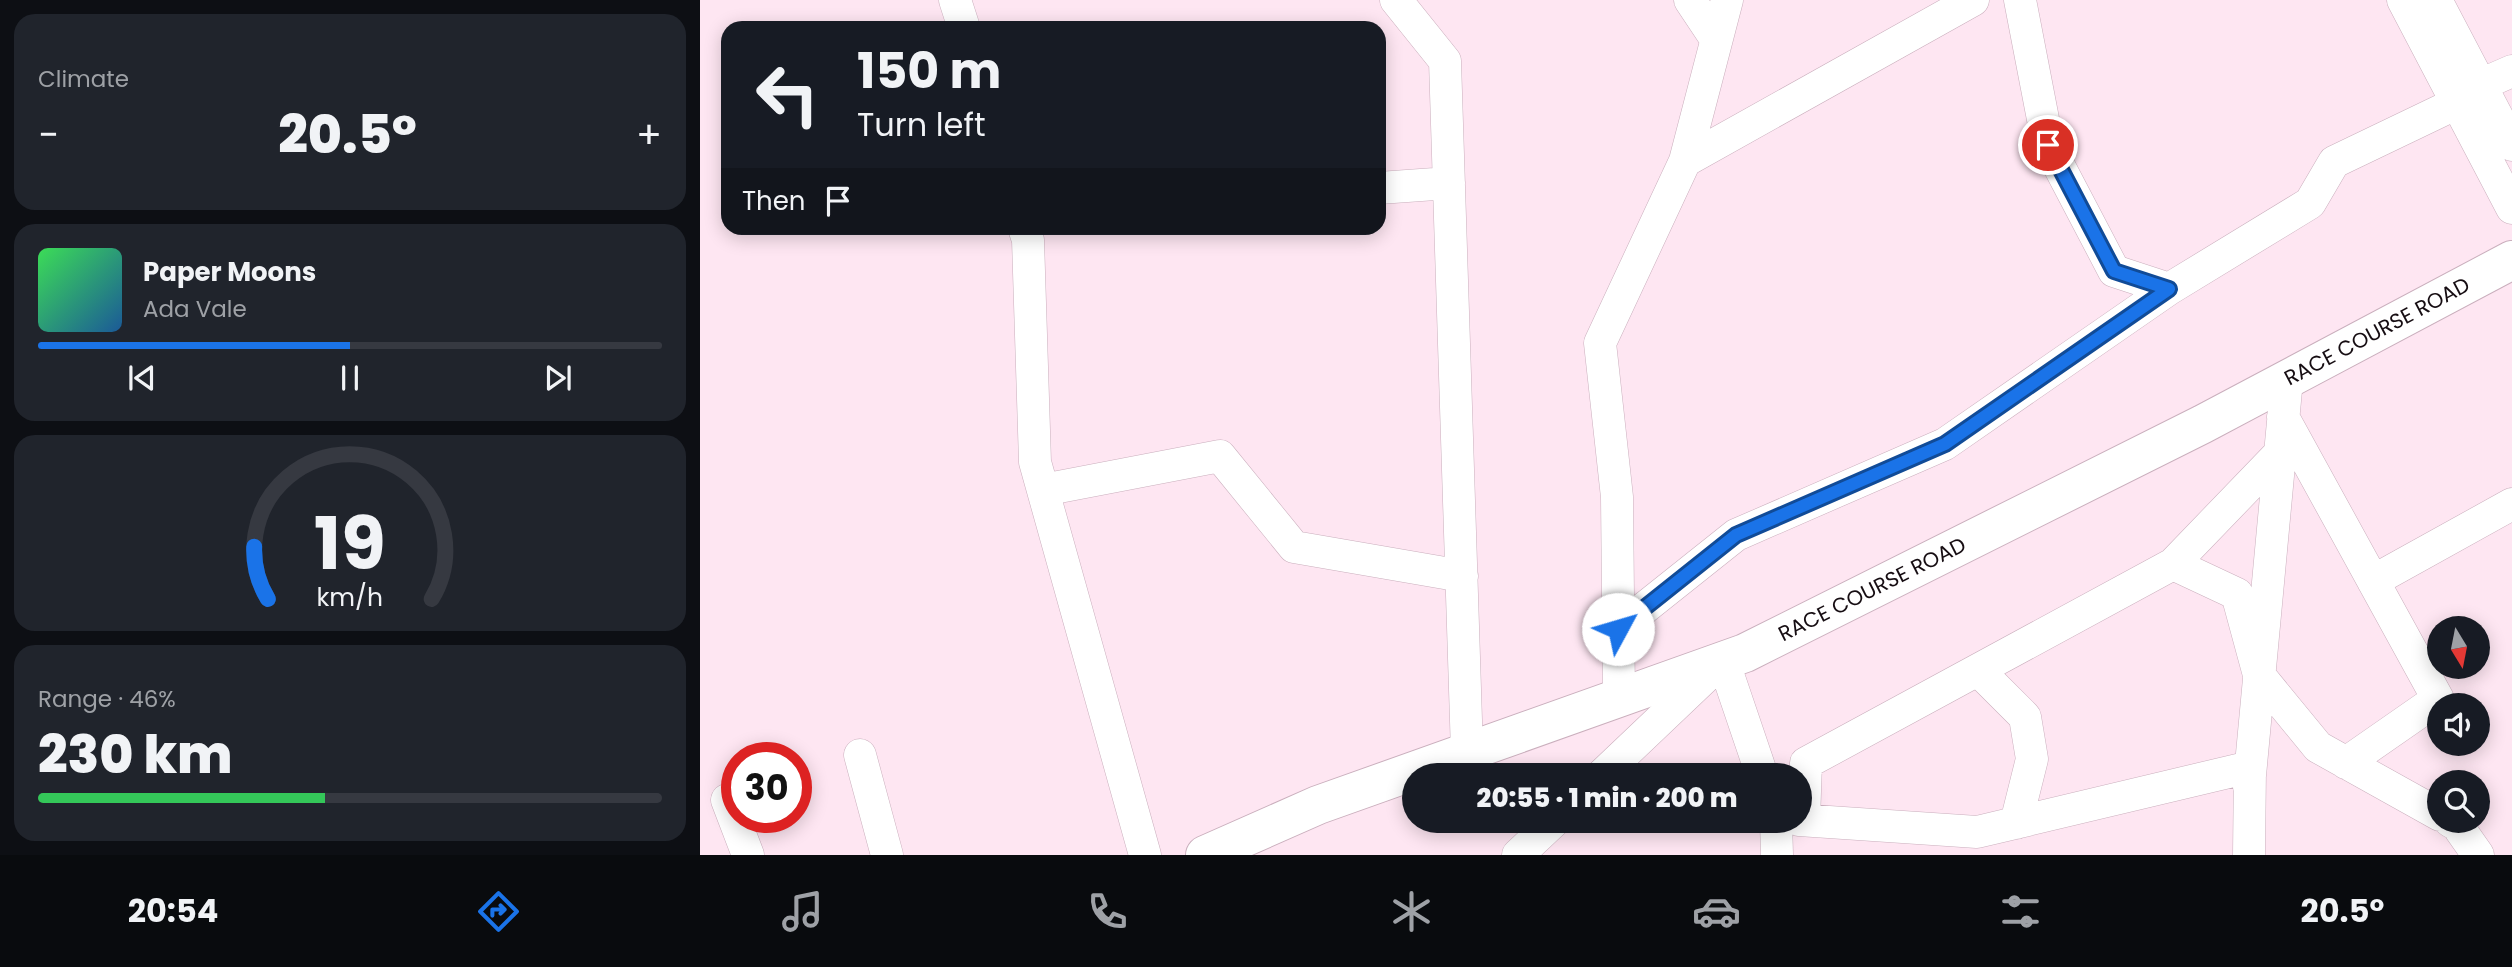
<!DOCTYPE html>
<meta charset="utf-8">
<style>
body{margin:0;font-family:Poppins,sans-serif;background:#20242c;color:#f1f3f6;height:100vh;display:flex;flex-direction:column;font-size:26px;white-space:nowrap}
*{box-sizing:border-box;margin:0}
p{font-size:23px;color:#9ea1a6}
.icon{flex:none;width:38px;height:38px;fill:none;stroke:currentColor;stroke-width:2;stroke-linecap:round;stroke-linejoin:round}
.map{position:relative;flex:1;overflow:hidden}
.sheet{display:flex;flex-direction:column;gap:14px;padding:14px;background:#0d0f14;width:700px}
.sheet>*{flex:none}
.banner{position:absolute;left:21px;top:21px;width:665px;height:214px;border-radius:21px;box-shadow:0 4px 18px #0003;background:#171b24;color:#f1f3f6;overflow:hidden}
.needle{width:46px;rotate:170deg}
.controls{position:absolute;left:1727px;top:616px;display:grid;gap:14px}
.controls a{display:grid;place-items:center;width:63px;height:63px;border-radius:50%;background:#171b24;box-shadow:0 4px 18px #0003;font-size:35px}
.speed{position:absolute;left:21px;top:742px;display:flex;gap:14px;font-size:35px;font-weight:700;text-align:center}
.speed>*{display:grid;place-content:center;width:91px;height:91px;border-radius:50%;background:#171b24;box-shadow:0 4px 18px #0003;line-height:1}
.speed .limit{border:10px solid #d22;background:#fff;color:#111}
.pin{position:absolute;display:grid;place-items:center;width:60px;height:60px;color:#fff;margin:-30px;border:4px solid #fff;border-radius:50%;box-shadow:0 2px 7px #0007}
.me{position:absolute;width:77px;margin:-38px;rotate:51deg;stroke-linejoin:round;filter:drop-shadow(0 0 5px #0008)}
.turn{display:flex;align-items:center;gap:24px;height:147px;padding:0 21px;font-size:32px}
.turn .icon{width:91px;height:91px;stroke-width:2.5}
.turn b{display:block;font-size:49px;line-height:60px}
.then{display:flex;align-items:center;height:66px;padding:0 21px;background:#0003;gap:14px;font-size:26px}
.big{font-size:52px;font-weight:800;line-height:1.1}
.sheet .card{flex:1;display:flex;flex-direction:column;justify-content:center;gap:10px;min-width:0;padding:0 24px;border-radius:21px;background:#20242c}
.sheet .dial{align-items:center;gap:0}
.dial svg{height:182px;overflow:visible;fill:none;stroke:#363941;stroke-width:7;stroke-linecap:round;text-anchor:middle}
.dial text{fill:#f1f3f6;stroke:none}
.song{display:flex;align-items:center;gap:21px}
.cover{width:84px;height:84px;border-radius:10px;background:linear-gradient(135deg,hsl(130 70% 55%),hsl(210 70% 35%))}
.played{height:7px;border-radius:4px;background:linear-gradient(90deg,#1a73e8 50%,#363941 50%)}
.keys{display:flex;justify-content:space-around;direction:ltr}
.heat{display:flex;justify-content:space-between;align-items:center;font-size:38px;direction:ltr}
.charge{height:10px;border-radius:5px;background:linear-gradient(90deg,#34c759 46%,#363941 0)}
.trip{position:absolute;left:702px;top:763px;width:410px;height:70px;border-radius:35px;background:#171b24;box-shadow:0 4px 18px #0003;font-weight:800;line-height:70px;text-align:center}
.dock{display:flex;height:112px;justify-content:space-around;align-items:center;background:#090b0e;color:#9ea1a6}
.dock .icon{width:49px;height:49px}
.dock .selected{color:#1a73e8}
.dock b{font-size:32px;color:#f1f3f6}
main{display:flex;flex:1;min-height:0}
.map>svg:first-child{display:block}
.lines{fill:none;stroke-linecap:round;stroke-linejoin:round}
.street-casing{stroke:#caafbd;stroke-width:33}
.secondary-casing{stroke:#caafbd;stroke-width:40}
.street{stroke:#fff;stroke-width:32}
.secondary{stroke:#fff;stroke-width:38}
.route-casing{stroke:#114b97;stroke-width:18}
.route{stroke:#1a73e8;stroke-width:12}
.labels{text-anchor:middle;stroke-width:7;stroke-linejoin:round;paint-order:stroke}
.street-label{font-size:21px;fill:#160d12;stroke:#fee6f2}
</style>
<main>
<section class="sheet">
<div class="card"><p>Climate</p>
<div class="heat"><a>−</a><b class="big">20.5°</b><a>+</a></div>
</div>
<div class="card">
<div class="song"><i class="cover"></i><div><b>Paper Moons</b><p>Ada Vale</p></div></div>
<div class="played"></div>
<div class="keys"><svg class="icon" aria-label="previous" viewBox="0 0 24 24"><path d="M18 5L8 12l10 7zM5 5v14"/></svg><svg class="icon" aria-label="pause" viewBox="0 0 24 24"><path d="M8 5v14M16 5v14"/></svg><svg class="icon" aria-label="next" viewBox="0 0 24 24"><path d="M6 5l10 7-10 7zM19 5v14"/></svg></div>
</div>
<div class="card dial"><svg viewBox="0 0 100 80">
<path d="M14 69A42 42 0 1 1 86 69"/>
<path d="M14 69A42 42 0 0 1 8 46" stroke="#1a73e8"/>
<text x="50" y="56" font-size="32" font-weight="700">19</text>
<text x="50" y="72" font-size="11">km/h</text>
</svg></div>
<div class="card"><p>Range · 46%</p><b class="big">230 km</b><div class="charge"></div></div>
</section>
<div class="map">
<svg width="1812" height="855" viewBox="0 0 1812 855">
<rect width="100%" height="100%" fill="#fee6f2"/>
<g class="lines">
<defs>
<path id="street" d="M255 0 264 28
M696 0 745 61 767 752
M990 0 1016 39
M1320 0 1348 145 1414 271 1469 289 1610 203 1634 162 1757 103
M1703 0 1812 208
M1736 0 1812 145
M1780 85 1812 71
M985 161 1027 0
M679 188 749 183
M324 228 328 240 335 462 445 855
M1583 417 1738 699 1646 763
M343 490 520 456 594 547 762 576
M1473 564 1537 594 1559 675 1618 747 1740 815
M1673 581 1812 504
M918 629 1036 535 1245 444 1469 289
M1278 670 1325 717 1332 759 1316 823
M919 698 917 497 900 343 985 161 1273 0
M160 755 187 855
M902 775 1023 660 1062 775
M1549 786 1587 379
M27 800 48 855
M1099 820 1277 832 1550 767 1549 855
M1104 820 1106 763 1473 564 1580 453
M1076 821 1077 855
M1750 821 1757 825 1778 855
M818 855 854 821"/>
<g id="secondary">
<path id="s1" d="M505 855 618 805 1045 653 1503 424 1812 260"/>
</g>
</defs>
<use href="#street" class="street-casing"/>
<use href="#secondary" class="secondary-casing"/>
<use href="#street" class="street"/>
<use href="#secondary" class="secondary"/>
</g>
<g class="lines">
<defs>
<path id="route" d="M918 629 1036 535 1245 444 1469 289 1414 271 1348 145"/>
</defs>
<use href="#route" class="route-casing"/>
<use href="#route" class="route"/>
</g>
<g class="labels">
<g class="street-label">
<text dy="7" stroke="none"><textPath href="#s1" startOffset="1286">RACE COURSE ROAD</textPath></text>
<text dy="7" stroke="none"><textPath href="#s1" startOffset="719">RACE COURSE ROAD</textPath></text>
</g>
</g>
</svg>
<div class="controls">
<a><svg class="needle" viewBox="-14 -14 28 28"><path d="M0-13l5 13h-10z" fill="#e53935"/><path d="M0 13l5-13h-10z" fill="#9ea1a6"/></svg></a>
<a><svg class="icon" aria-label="sound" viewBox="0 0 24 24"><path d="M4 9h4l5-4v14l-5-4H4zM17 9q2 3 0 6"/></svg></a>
<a><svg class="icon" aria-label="search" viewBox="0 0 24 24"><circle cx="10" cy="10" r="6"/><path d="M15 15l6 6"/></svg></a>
</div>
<div class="speed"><div class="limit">30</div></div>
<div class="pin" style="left:1348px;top:145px;background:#d93025"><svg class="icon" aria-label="arrive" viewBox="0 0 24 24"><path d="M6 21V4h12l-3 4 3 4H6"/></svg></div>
<svg class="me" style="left:918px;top:629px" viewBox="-20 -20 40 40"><circle r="19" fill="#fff"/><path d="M0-13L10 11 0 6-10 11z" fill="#1a73e8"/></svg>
<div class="trip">20:55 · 1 min · 200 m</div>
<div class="banner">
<div class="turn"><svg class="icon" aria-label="left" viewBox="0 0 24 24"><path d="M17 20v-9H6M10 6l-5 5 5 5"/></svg><div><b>150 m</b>Turn left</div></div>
<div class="then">Then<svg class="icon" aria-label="arrive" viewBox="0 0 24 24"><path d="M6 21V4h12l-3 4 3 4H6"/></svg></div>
</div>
</div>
</main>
<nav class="dock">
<b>20:54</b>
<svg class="icon selected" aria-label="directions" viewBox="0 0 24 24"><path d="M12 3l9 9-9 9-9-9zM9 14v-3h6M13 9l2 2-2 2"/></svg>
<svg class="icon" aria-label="music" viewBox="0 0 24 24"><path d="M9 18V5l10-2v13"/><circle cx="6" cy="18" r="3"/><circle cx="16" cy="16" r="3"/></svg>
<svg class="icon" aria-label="phone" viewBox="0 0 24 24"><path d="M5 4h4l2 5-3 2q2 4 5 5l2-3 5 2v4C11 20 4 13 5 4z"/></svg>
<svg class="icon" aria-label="climate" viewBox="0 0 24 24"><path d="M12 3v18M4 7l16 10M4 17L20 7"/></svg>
<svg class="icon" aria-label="car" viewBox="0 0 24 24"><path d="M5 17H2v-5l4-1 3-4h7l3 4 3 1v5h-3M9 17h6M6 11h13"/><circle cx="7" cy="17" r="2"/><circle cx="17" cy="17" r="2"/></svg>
<svg class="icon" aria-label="filters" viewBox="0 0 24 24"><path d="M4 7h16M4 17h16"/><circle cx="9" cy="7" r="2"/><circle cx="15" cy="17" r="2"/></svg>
<b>20.5°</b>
</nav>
